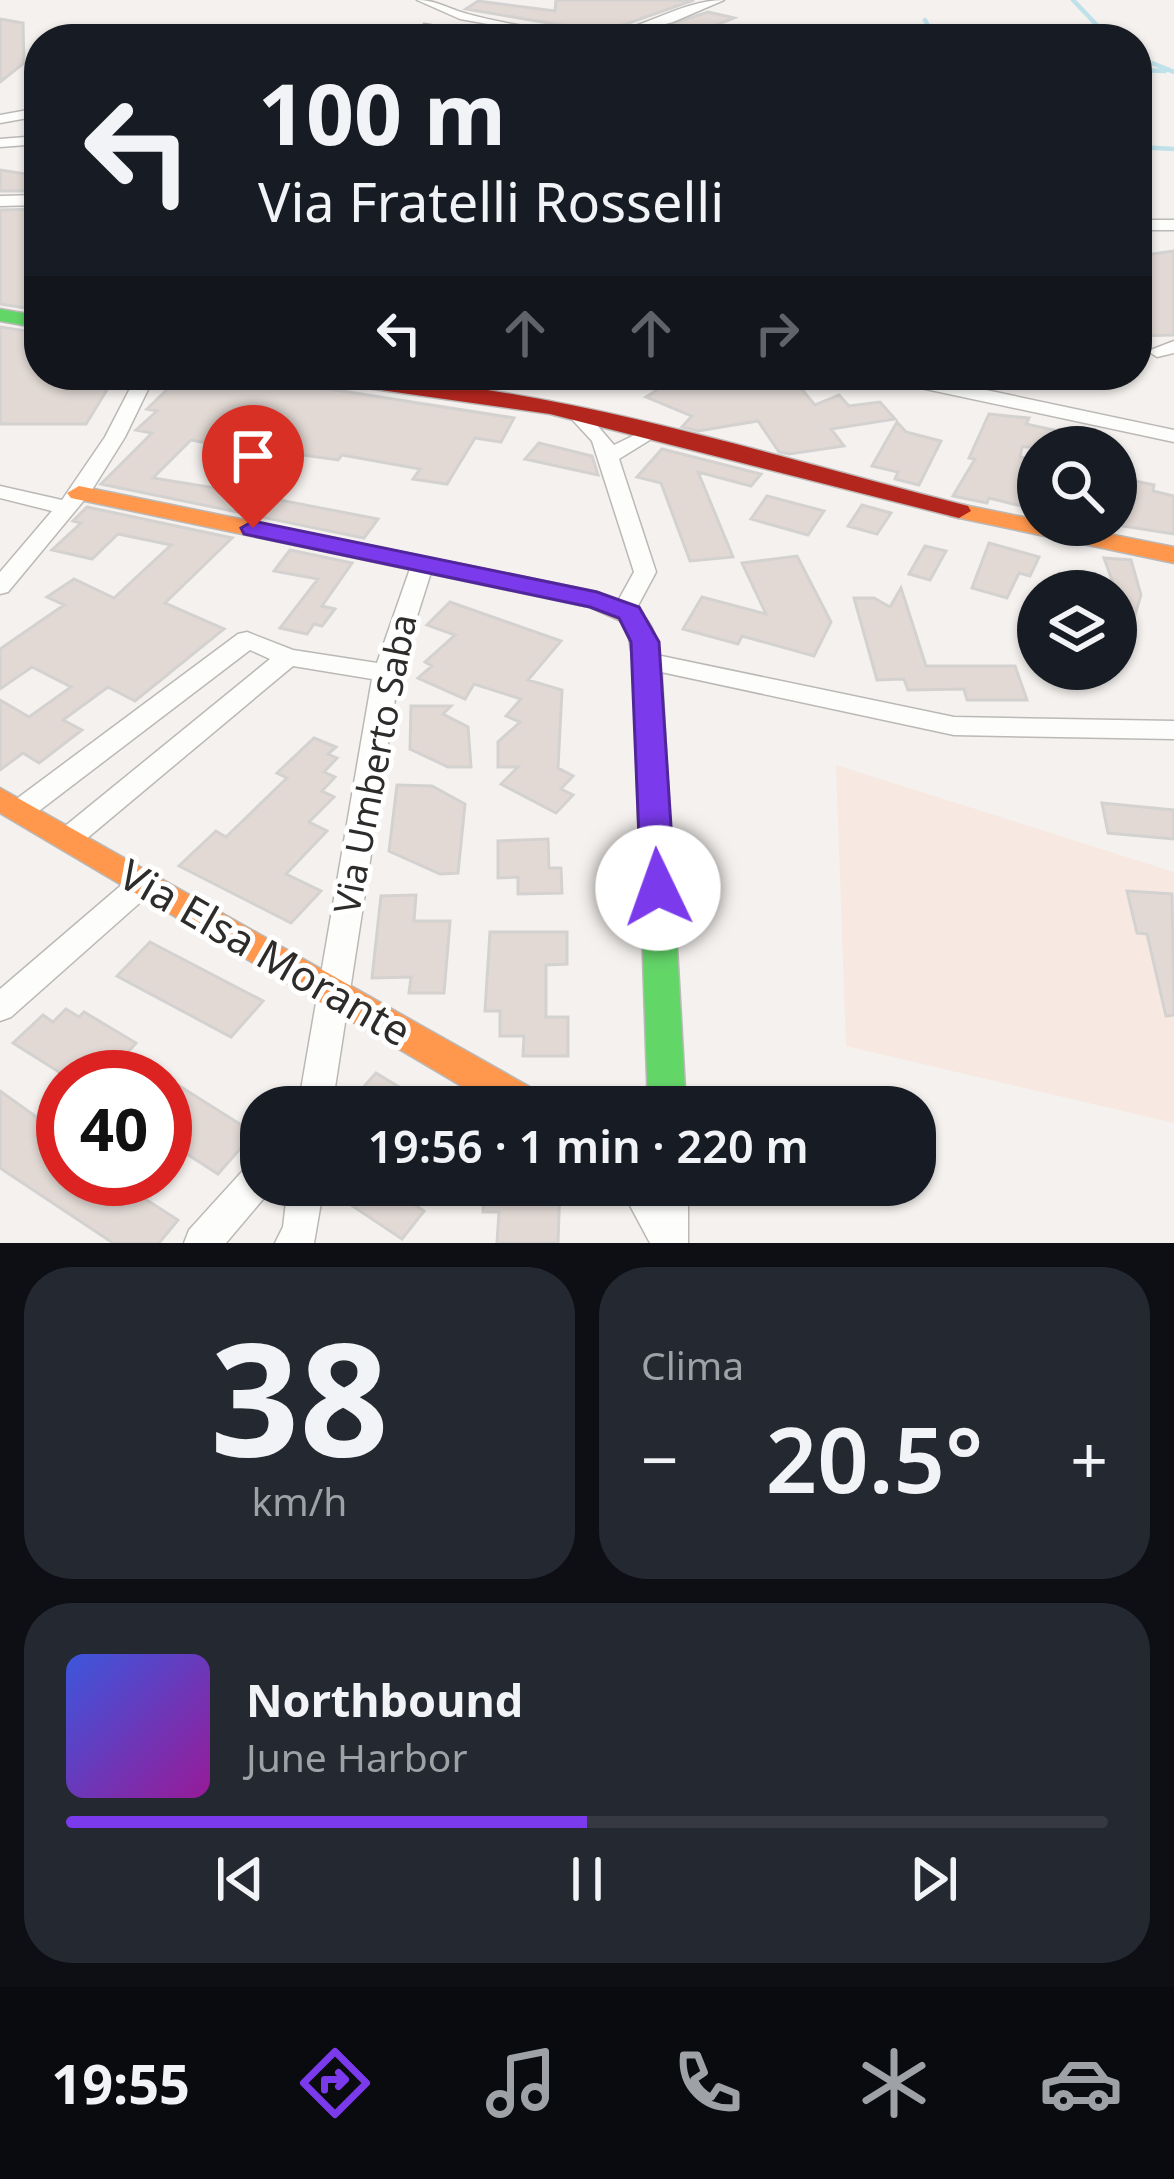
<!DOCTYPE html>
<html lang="it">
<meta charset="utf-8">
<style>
body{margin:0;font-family:"Noto Sans",sans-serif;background:#242831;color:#f1f3f6;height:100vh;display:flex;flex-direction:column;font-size:45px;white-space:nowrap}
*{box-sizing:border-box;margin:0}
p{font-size:39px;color:#9ea1a6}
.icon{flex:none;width:66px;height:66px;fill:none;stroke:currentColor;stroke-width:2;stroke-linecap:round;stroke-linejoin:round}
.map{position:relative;height:1243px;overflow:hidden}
.panel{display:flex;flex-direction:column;gap:24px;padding:24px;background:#0d0f14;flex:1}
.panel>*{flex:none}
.top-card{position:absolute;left:24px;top:24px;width:1128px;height:366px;border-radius:48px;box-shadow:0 3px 9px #0004;background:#171b24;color:#f1f3f6;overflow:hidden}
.tools{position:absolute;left:1017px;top:426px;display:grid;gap:24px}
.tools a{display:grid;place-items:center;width:120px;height:120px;border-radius:50%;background:#171b24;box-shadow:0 3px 9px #0004;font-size:60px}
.speed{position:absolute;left:36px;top:1050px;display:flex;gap:24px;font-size:60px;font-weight:700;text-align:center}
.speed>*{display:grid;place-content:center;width:156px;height:156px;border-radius:50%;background:#171b24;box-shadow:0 3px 9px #0004;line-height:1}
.speed .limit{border:18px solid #d22;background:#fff;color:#111}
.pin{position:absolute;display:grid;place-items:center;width:102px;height:102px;color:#fff;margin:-123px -51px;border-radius:50% 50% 50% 0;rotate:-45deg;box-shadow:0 0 12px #0007}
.pin .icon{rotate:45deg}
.me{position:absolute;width:132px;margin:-66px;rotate:357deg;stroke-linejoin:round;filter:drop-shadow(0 0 9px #0008)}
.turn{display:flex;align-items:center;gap:42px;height:252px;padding:0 36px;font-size:54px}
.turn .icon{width:156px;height:156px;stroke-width:2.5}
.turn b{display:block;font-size:84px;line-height:102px}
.lanes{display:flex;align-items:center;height:114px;padding:0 36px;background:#0003;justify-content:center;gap:60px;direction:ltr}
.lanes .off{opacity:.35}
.big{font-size:90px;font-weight:600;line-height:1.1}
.panel .tile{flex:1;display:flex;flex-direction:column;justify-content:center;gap:18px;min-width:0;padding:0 42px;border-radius:48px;background:#242831}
.panel .dial{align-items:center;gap:0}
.dial b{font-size:156px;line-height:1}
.song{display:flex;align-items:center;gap:36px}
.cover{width:144px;height:144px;border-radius:18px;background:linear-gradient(135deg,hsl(230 70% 55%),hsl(300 70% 35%))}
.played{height:12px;border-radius:6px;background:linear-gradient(90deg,#7c3aed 50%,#363941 50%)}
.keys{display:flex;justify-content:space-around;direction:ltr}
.heat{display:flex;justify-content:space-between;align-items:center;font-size:66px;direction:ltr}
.panel .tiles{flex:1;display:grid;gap:24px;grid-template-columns:1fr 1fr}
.tile:last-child{grid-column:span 2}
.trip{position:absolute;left:240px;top:1086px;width:696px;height:120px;border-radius:48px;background:#171b24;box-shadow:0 3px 9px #0004;font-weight:600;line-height:120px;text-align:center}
.dock{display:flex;height:192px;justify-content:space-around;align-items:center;background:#090b0e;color:#9ea1a6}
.dock .icon{width:84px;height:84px}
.dock .selected{color:#7c3aed}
.dock b{font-size:54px;color:#f1f3f6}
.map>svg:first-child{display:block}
.industrial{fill:#f7e9e1}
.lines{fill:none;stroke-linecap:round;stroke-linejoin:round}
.stream{stroke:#bfe1ea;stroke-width:4.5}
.building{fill:#e2d9d4;stroke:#d4d2d0;stroke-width:3;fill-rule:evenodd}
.street-casing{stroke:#bbb9b7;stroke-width:3}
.fast-casing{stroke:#bbb9b7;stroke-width:3}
.slow-casing{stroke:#bbb9b7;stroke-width:3}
.jam-casing{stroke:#bbb9b7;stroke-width:3}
.street{fill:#fdfdfc;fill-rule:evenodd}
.fast{fill:#63d668;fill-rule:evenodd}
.slow{fill:#ff974d;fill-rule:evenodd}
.jam{fill:#b3261e;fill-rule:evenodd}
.route{fill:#7c3aed;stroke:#51269a;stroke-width:3}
.labels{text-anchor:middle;stroke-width:10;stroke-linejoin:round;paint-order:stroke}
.street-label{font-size:36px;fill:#2e2c2a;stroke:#fff}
.near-street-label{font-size:42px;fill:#2e2c2a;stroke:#fff}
</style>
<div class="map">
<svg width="1174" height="1243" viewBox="0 0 1174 1243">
<rect width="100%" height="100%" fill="#f4f1ee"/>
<path class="industrial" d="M836 765 1174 872V1123L846 1046Z"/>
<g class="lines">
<path class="stream" d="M1073 0 1110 39
M925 20 935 39
M1137 57 1174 72
M1137 70 1165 71
M1137 147 1174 149"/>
</g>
<path class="building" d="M556 0H694L623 25 590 30 466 9 478 1 555 11Z
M708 12 734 18 682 39H625Z
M0 19 23 23 24 63 0 82Z
M0 170 39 176V191H0Z
M39 209V310L0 304V210Z
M1174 251V335L1137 336V256Z
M0 327 39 333V375H116L86 424H0Z
M182 375H239L514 418 501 442 475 438 447 484 413 479 420 469 342 455 338 460 303 455 269 498 378 519 364 538 101 484 152 433 136 430 157 411 147 409ZM191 440 246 450 215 488 153 478Z
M636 375H726L717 388 794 380 815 405 839 395 849 406 880 402 895 419 831 429 844 446 789 454 779 452 758 421 698 431 682 427 692 416 646 397 662 387Z
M989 414 1029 418 1026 424 1094 439 1093 447H1022L1020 457 1038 461V510L989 498 987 503 953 496 975 459 969 458Z
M897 422 906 432 941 441 919 485 895 479 898 472 872 466Z
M539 443 592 456 598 475 525 459Z
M662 449 761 474 751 486 698 472 733 557 690 561 661 483 637 477Z
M1116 477 1154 485 1153 491 1174 496V534L1116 525Z
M767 496 824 511 808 535 751 519Z
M862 505 891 513 877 534 848 526Z
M87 507 232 538 165 603 224 629 135 701 108 687 63 720 82 730 39 763 23 753 0 770V700L29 717 71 687 32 667 0 689V649L64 605 47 597 74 579 114 598 171 545 118 534 92 559 52 550 81 523 73 521Z
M989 543 1039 557 1030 576 1019 573 1007 598 972 588Z
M925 546 946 551 930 580 909 574Z
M290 550 352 563 322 606 335 609 322 626 314 624 307 634 280 628 318 579 274 571Z
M797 556 831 622 814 656 742 636 738 644 683 629 702 597 766 614 742 563Z
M1104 558 1131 560 1141 595 1134 618 1116 624V591Z
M901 588 926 666H1015L1027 700H967L964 689 908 690 904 679 877 680 854 598H874L890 607Z
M450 602 561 641 528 680 562 690 558 768 573 776 561 789 573 795 556 813 501 784 518 767H498V742L520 722 506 716 521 699 474 684 465 699 418 678 432 666 425 662 455 635 427 625Z
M411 706H451L443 714 468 727 471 767H448L410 749Z
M314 738 336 747 328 754 337 758 324 772 335 777 322 791 334 797 309 822 327 831 286 874 321 891 291 923 179 866 216 831 226 837 287 778 277 773Z
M397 785 432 786 465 804 458 873 440 874 389 851Z
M1102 803 1174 810V839L1108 833Z
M548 839 549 868H561L562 893 518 894V877L498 878V841Z
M1127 891 1172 894 1174 1015 1166 1016 1147 934 1137 933Z
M416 895 414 921H450L444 993H409L411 977 372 978 381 896Z
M490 932H567V964L546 965V1017H568V1056H523L524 1036H500V1011H485Z
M150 942 263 1001 231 1037 117 976Z
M66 1009 79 1017 84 1012 136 1043 127 1053 254 1133 218 1174 165 1140V1077H67L13 1043 43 1015 53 1022Z
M376 1073 432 1107H346Z
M0 1091 63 1136V1179H114L178 1220 159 1243H113L0 1168Z
M367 1185H418L406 1199 424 1211 402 1239 351 1205Z
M485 1185H560L558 1243H497L499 1212H483Z"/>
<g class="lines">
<defs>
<path id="street" d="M417 0C435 0 445 7 461 12 485 20 565 35 590 35 636 35 679 0 724 0L673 22 607 39H570L460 19Z
M424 24 486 34 492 38 470 39 420 31Z
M39 108V116L0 123V115Z
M39 136V144L0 147V139Z
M39 195V205L0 206V196Z
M1137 220H1174V230H1137Z
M1174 341V353L1157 357 1148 351Z
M137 375H155L125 437 90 493 8 592 0 594V572L52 511 0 498V486L62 500 105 437Z
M879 375H915L1174 430V442L888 381Z
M577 408 584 410 614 445 651 427 661 433 619 459 656 572 633 615 625 617 613 610 634 572 592 441 567 414Z
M422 559 433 566 399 673 332 1107H298L372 679 293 666 79 845 69 849 59 845 55 838 59 831 270 659 250 650 31 817H11L7 810 11 803 238 634 247 632 293 650 377 663 411 566Z
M647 653 954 717 1174 721V739L954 735 638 667 635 661Z
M142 873 152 876 157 884 152 892 11 1017 0 1021V989L132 876Z
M261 1161V1185H275L226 1243H184L189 1230 248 1165Z
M288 1185H324L314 1243H275L283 1227Z
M619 1185H688V1243H650Z"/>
<path id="fast" d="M0 309 39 316V328L0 321Z
M632 610C653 615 657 642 661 661L686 1107H648L633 661 629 638 619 618Z"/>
<path id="slow" d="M79 486 597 592 642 612 645 618 632 626 589 607 71 498 67 493Z
M959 504 1038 520V525H1064L1174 547V563L950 516 947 511 950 506Z
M0 788 544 1095 550 1107H497L0 813Z"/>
<path id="jam" d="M306 375C528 375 754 452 968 506L971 511 959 518 550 414 317 381Z"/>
</defs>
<use href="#street" class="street-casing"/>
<use href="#fast" class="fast-casing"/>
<use href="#slow" class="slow-casing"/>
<use href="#jam" class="jam-casing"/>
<use href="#street" class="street"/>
<use href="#fast" class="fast"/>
<use href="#slow" class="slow"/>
<use href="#jam" class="jam"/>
</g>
<path class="route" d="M253 521 597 592 639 607 659 642 675 888 670 897 658 901 646 897 641 888 631 642 619 618 590 607 244 534 241 528Z"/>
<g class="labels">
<g class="street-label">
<text transform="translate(375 764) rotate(-79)" y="13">Via Umberto Saba</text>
</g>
<g class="near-street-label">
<text transform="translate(265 953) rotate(30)" y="15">Via Elsa Morante</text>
</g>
</g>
</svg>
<div class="tools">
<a><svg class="icon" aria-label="search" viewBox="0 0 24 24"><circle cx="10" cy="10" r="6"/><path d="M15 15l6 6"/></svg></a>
<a><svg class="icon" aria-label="layers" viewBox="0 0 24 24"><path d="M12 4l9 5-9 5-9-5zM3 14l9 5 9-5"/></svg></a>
</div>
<div class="speed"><div class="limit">40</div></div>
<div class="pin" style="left:253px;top:528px;background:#d93025"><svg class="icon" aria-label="arrive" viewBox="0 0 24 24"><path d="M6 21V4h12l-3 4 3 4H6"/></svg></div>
<svg class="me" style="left:658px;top:888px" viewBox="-20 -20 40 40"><circle r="19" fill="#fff"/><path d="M0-13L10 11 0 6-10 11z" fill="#7c3aed"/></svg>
<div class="trip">19:56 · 1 min · 220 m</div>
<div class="top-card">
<div class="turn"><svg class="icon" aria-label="left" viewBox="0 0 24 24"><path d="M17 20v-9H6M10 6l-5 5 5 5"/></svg><div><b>100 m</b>Via Fratelli Rosselli</div></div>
<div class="lanes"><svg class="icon" aria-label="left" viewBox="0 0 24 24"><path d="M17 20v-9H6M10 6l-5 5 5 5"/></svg><svg class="icon off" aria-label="ahead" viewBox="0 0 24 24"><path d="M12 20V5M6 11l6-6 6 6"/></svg><svg class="icon off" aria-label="ahead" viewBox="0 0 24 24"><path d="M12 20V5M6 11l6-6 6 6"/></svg><svg class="icon off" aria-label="right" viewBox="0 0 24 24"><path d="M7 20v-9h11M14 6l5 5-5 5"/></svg></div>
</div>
</div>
<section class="panel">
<div class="tiles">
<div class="tile dial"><b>38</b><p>km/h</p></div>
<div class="tile"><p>Clima</p>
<div class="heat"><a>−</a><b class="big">20.5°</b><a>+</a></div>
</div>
<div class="tile">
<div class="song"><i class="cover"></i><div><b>Northbound</b><p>June Harbor</p></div></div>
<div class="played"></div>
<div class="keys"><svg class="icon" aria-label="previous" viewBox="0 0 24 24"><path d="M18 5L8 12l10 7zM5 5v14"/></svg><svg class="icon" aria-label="pause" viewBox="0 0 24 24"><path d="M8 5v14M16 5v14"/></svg><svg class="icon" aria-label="next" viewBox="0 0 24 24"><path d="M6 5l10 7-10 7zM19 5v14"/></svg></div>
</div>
</div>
</section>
<nav class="dock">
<b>19:55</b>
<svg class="icon selected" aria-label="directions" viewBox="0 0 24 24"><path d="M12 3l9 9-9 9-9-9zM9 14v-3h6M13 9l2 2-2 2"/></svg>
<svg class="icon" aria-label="music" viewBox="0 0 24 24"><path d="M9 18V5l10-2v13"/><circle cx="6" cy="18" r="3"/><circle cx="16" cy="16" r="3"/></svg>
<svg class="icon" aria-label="phone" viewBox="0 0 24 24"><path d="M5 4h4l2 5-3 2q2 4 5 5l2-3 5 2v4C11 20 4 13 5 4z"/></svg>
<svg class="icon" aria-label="climate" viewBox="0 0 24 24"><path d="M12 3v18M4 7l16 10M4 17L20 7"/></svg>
<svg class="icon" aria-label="car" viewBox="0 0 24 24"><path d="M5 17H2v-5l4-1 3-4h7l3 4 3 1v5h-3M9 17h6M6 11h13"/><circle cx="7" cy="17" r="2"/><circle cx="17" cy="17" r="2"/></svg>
</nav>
